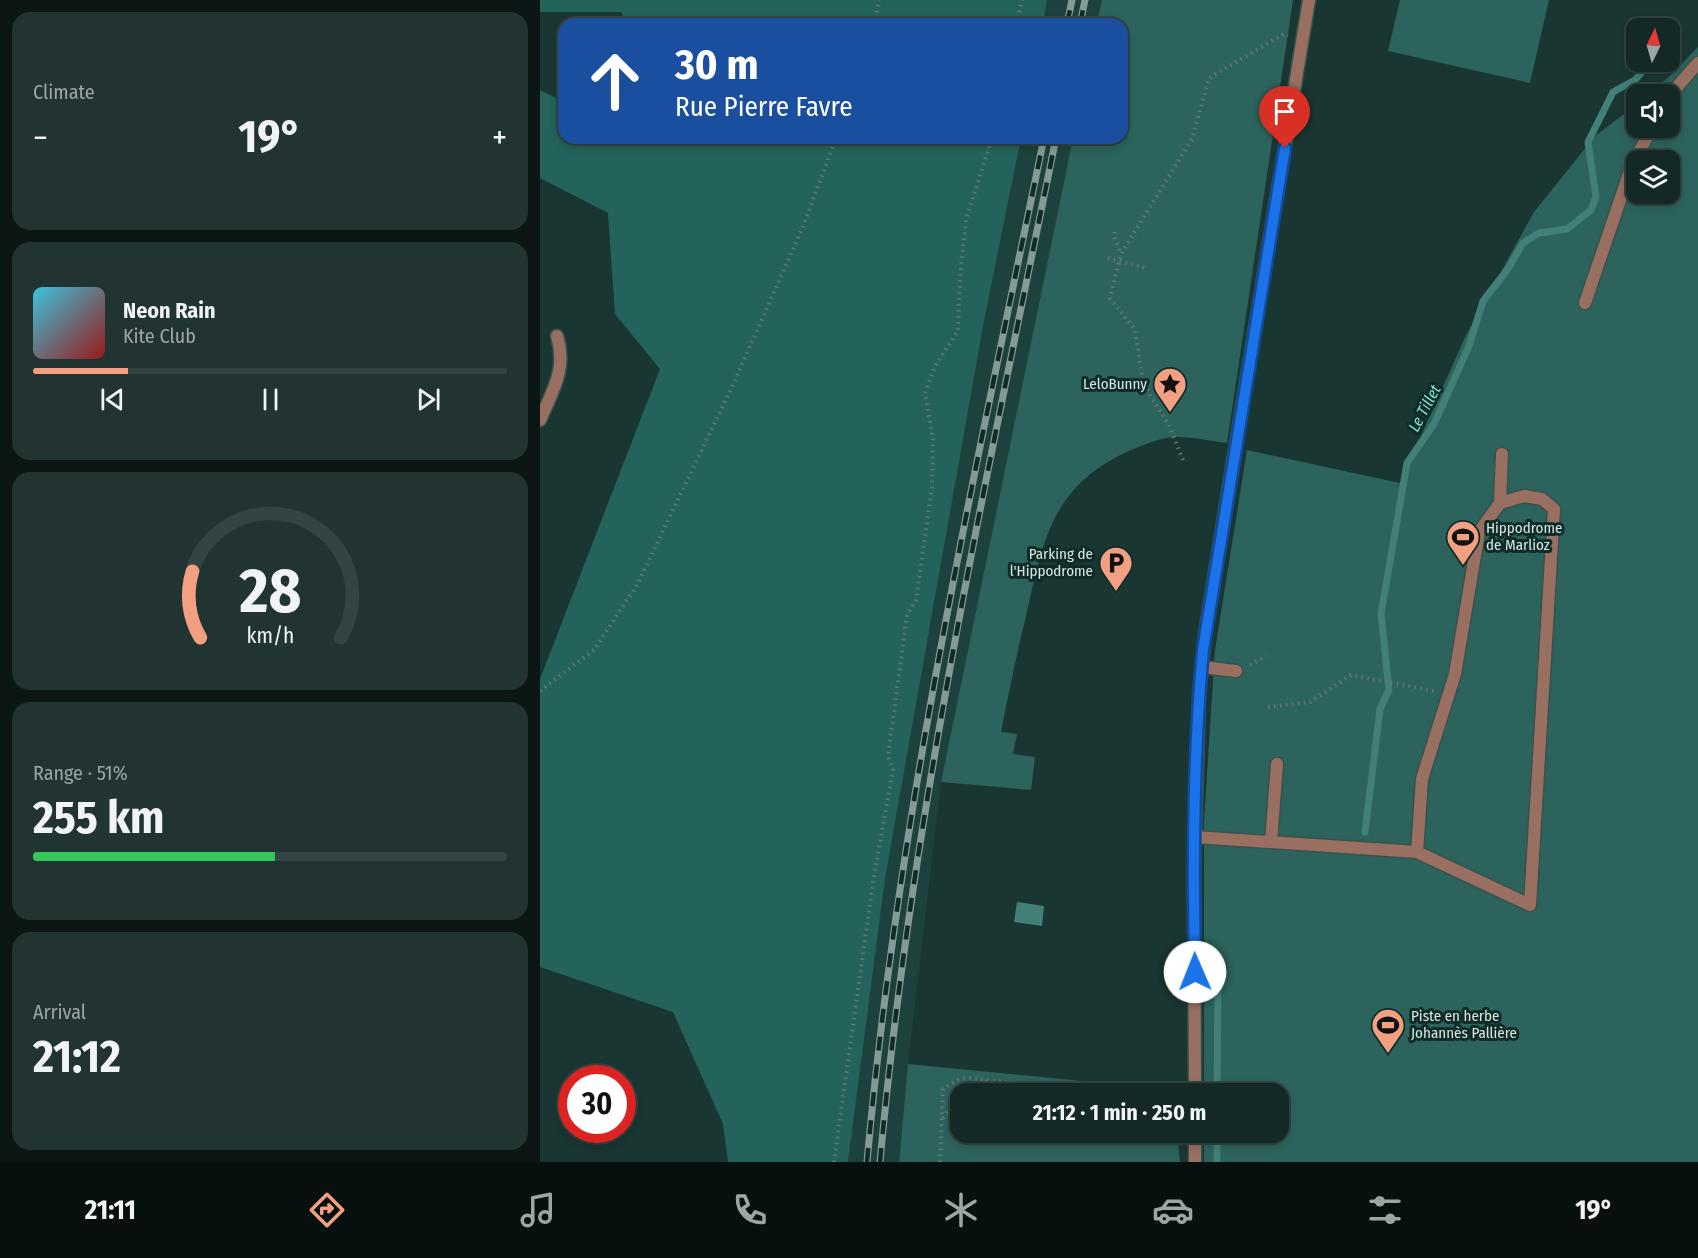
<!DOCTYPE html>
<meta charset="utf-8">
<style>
body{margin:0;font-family:"Fira Sans Condensed",sans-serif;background:#213432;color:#f1f3f6;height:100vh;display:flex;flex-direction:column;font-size:22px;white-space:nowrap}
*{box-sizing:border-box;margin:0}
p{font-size:20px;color:#9da6a7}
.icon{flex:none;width:33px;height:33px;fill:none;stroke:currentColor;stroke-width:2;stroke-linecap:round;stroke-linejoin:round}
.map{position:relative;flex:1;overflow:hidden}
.sheet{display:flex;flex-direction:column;gap:12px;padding:12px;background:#0b1615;width:540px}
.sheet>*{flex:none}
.banner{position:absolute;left:18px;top:18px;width:570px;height:126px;border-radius:18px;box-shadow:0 3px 9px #0003,0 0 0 2px #334443;background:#1a4fa0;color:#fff;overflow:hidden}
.needle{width:39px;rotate:5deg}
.tools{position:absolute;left:1086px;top:18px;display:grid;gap:12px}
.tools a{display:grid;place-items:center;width:54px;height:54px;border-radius:12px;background:#142826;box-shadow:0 3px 9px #0003,0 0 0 2px #334443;font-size:30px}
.speed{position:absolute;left:18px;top:1065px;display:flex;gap:12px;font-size:30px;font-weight:700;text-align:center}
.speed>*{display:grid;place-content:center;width:78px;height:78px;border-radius:50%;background:#142826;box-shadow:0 3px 9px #0003,0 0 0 2px #334443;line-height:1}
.speed .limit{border:9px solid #d22;background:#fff;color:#111}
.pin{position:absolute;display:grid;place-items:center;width:51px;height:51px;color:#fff;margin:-62px -26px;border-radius:50% 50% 50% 0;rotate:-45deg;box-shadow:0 0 6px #0007}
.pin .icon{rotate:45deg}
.me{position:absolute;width:66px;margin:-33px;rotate:359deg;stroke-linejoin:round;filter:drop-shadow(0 0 4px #0008)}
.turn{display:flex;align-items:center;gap:21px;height:126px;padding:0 18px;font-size:27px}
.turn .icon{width:78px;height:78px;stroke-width:2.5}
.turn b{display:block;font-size:42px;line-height:51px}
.big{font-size:45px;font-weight:700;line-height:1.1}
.sheet .tile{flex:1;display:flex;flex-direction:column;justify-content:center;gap:9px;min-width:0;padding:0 21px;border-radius:18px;background:#213432}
.sheet .dial{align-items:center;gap:0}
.dial svg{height:156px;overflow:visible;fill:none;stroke:#334443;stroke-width:7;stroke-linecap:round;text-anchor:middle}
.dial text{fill:#f1f3f6;stroke:none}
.song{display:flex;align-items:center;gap:18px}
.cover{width:72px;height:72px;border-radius:9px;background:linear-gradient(135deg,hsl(190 70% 55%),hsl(0 70% 35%))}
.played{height:6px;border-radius:3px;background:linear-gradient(90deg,#f2a081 20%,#334443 20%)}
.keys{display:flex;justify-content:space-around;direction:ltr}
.heat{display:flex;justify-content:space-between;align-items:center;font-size:33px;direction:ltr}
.charge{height:9px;border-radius:4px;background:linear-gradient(90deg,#34c759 51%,#334443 0)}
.trip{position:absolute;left:410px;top:1083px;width:339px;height:60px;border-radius:18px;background:#142826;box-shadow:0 3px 9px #0003,0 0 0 2px #334443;font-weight:700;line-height:60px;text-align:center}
.menu{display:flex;height:96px;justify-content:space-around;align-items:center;background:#08100f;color:#9da6a7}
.menu .icon{width:42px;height:42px}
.menu .active{color:#f2a081}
.menu b{font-size:27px;color:#f1f3f6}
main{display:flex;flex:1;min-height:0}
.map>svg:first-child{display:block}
.built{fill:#1d423d}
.green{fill:#2c635c;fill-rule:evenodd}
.forest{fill:#23635b}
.water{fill:#428077}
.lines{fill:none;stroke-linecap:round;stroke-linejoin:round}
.stream{stroke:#428077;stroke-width:7}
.service-casing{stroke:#38524e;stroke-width:15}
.minor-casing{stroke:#38524e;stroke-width:15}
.path{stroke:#617875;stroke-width:4;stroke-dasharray:1.5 4.5;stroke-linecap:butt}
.service{stroke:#986f60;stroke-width:12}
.minor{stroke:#986f60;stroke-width:12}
.rail-casing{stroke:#859a97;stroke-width:7}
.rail{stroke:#102c28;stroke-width:4.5;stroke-dasharray:14;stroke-linecap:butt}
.route-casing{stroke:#114b97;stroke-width:15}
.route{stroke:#1a73e8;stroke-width:10}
.labels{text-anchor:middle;stroke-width:6;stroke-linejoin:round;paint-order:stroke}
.poi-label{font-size:15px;fill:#d6e6e3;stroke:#102c28;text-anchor:end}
.water-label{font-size:16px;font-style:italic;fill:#7fe2d4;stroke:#102c28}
</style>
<main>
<section class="sheet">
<div class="tile"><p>Climate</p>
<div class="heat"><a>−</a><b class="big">19°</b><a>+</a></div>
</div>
<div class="tile">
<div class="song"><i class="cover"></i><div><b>Neon Rain</b><p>Kite Club</p></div></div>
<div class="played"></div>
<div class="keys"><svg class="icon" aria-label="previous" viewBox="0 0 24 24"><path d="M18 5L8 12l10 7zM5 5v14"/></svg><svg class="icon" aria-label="pause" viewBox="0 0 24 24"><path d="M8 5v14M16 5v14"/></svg><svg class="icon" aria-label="next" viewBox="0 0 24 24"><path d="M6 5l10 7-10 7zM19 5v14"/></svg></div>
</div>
<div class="tile dial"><svg viewBox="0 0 100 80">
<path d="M14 69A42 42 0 1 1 86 69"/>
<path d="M14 69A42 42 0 0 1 10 35" stroke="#f2a081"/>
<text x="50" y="56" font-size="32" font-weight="700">28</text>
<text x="50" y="72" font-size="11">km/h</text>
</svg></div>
<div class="tile"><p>Range · 51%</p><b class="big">255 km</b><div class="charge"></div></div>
<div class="tile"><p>Arrival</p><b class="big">21:12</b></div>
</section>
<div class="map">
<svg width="1158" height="1162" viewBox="0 0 1158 1162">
<rect width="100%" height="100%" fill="#1a3632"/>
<path class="built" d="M507 0H562L557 24H503Z
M481 138H533L401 782 368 1064 359 1162H308L345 879 444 321Z"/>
<path class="green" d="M562 0H753L687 443C670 441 653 437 637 437 622 437 603 445 589 451 513 485 503 539 487 612 477 652 469 692 461 732L477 734 473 754 495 757 491 790 401 782 533 138H582V24H557Z
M860 0H1009L990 83 848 51Z
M1158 47V1162H664V1133L738 1132V1094L664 1093V821L675 650 707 450 860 483 926 335 994 212 1055 136 1096 105V128H1130V94H1109L1131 75ZM1096 160H1130V194H1096Z
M368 1064 633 1090V1093L420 1094V1132L637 1133 640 1162H359Z"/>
<path class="forest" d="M0 0H507L503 24H84L82 12H0Z
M0 90 24 102V138H481L444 321 345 879 308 1162H188L183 1124 133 1012 0 967V679L120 369 75 314 68 213 0 178Z"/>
<path class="water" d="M477 902 504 906 502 926 474 922Z"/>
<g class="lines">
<path class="stream" d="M825 832 840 709 849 690 841 614 867 463 894 424 929 346 943 301 968 269 983 243 999 233 1027 229 1051 210 1056 197 1048 142 1073 92 1095 80 1101 73
M677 1094 678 985 684 973
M677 1162V1132"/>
<defs>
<path id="service" d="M1130 95 1158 63
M1045 303 1092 165 1112 128
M960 503 962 454
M662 667 696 671
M655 837 877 852 990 905 1014 509 1002 499 984 496 960 503 939 532 915 674 882 779 877 852
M731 842 737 764"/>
<path id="minor" d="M0 420C13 390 27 369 17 336
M655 1094 654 873 659 696 665 634 689 486 769 0
M655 1162V1132"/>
</defs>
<use href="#service" class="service-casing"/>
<use href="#minor" class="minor-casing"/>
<path class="path" d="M334 24 339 0
M477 24 482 0
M575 232 574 237 581 254
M568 258 606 268
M643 460 629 425 603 384 595 330 570 298 581 254 652 139 669 78 744 34 748 35
M710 665 726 656
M0 691 54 650 97 585 192 387 262 229 296 138
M728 707 770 702 811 675 894 691
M425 1094 447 1081
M403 1118 412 1105 420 1098
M294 1162 333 882 353 769 348 756 367 615 376 600 392 487 393 439 385 393 395 366 418 331 420 278 426 219 452 138
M400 1162 403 1089 418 1080 429 1078 577 1094"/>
<use href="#service" class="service"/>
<use href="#minor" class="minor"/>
<defs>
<path id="rail" d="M527 24 532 0
M540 24 545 0
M327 1162C358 816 434 477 504 138
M340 1162C371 817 447 477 516 138"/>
</defs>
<use href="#rail" class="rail-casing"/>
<use href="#rail" class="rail"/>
</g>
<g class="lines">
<defs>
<path id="route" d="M655 972C653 865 653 757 663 650L745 148"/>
</defs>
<use href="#route" class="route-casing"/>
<use href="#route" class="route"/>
</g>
<defs>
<symbol id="sight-pin" viewBox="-11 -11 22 30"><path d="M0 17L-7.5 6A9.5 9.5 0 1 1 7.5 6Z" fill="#f2a081" stroke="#102c28"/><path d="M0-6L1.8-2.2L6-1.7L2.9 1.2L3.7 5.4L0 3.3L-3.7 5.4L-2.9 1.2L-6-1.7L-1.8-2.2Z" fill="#111"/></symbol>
<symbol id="stadium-pin" viewBox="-11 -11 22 30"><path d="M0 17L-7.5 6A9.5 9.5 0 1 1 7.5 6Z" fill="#f2a081" stroke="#102c28"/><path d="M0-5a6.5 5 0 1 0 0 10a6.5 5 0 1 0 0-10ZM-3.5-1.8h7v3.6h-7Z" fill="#111"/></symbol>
<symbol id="parking-pin" viewBox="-11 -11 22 30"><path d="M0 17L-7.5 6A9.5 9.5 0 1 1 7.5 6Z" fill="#f2a081" stroke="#102c28"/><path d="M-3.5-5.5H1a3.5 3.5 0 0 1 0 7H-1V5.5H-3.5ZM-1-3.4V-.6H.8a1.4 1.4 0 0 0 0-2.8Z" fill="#111"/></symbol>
</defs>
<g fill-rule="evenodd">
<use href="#sight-pin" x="611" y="365" width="38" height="52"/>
<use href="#stadium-pin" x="904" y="518" width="38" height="52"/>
<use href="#parking-pin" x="557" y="544" width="38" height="52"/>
<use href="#stadium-pin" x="829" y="1006" width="38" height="52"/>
</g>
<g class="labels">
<g class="poi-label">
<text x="607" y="389">LeloBunny</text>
<text x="946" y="533" text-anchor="start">Hippodrome<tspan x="946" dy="17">de Marlioz</tspan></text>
<text x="553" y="559">Parking de<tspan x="553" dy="17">l'Hippodrome</tspan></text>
<text x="871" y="1021" text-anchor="start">Piste en herbe<tspan x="871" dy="17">Johannès Pallière</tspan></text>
</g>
<g class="water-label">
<text transform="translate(884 408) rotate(-62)" y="6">Le Tillet</text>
</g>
</g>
</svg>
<div class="tools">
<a><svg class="needle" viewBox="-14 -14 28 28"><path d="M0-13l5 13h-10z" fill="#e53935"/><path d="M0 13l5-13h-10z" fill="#9da6a7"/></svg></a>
<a><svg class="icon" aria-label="sound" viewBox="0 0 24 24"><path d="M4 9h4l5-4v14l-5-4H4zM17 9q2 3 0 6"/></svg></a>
<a><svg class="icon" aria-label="layers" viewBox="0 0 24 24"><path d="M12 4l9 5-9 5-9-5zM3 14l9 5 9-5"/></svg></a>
</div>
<div class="speed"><div class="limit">30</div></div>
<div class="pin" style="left:745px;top:148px;background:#d93025"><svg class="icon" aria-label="arrive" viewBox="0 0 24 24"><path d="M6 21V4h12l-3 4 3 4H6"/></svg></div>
<svg class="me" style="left:655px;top:972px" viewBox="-20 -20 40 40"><circle r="19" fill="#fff"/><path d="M0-13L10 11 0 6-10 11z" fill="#1a73e8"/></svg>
<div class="trip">21:12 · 1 min · 250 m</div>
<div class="banner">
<div class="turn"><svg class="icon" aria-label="ahead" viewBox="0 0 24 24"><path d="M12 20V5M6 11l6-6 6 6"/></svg><div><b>30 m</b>Rue Pierre Favre</div></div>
</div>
</div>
</main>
<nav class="menu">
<b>21:11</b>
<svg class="icon active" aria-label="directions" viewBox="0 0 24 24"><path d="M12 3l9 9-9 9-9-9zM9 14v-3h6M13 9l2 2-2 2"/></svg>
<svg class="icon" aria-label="music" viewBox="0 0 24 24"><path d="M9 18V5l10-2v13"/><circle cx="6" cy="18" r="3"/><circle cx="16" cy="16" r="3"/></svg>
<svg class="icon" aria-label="phone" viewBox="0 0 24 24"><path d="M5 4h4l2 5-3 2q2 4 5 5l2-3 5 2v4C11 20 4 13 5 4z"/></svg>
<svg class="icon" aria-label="climate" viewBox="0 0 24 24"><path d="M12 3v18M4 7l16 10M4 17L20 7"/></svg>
<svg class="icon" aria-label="car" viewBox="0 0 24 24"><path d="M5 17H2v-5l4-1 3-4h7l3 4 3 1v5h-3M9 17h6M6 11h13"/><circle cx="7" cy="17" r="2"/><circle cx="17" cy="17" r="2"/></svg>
<svg class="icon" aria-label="filters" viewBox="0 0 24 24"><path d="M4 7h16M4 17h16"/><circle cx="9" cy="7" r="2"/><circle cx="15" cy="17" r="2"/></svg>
<b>19°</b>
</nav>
